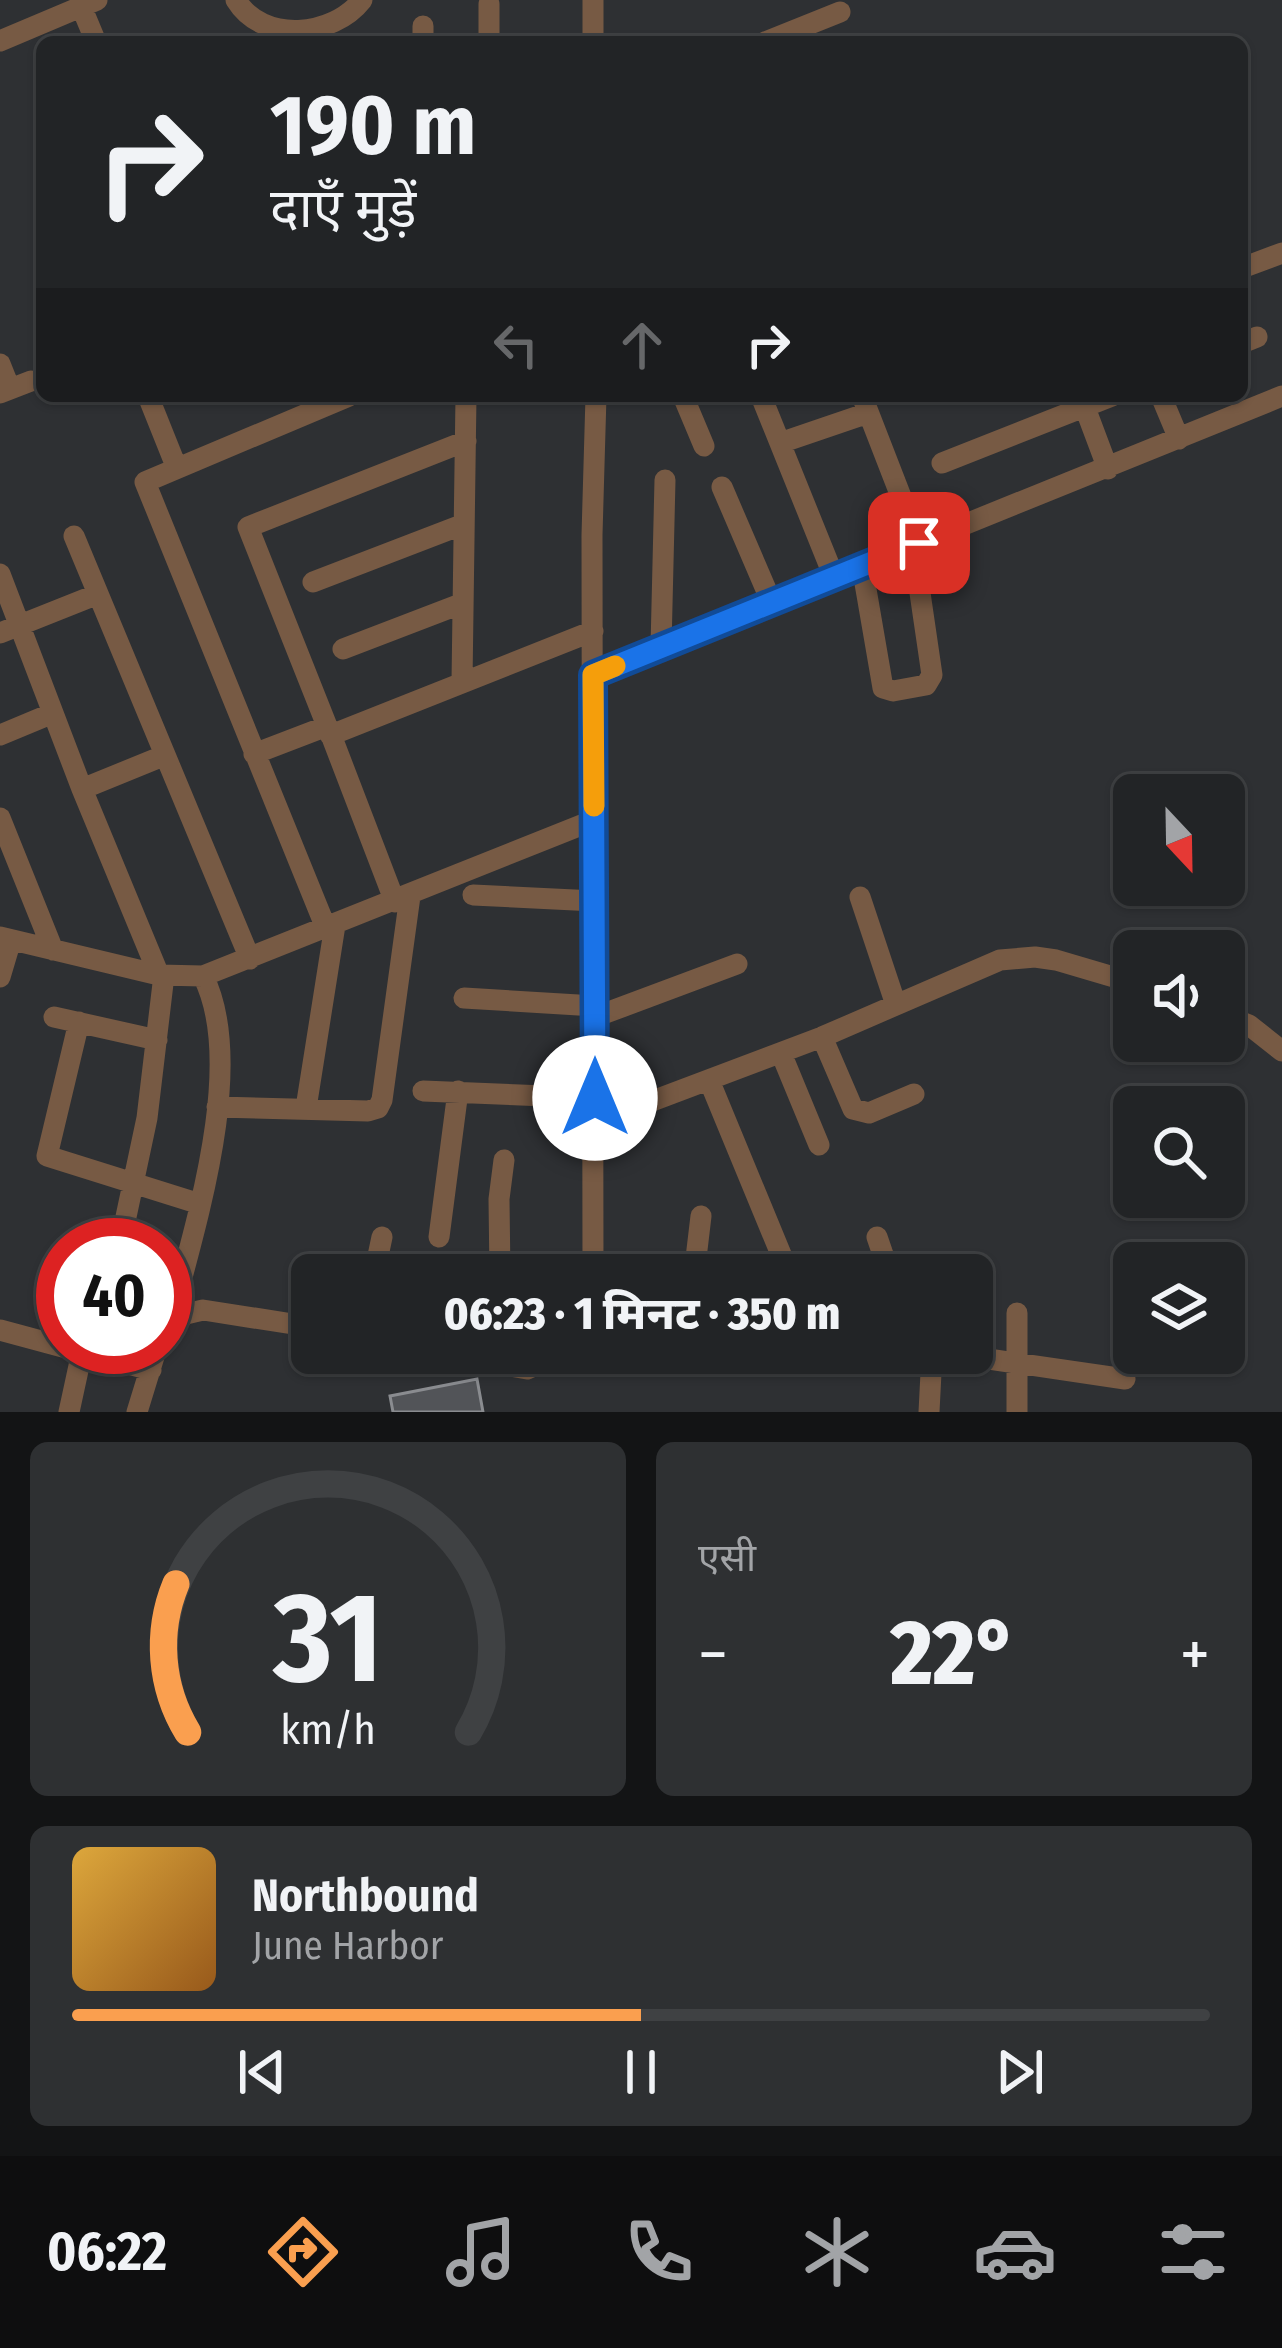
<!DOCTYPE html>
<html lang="hi">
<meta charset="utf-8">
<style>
body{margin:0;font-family:"Fira Sans Condensed","Noto Sans Devanagari",sans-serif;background:#2e3032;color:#f1f3f6;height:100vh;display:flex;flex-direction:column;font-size:45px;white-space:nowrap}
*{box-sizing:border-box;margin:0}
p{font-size:39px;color:#a2a4a7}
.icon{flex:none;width:66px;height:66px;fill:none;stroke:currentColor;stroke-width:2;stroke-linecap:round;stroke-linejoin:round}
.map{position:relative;height:1412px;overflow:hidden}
.sheet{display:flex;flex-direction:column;gap:30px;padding:30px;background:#131415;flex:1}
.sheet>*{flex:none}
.hud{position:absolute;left:36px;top:36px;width:1212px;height:366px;border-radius:18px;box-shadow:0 3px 9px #0004,0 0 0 3px #3f4143;background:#222426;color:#f1f3f6;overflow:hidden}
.needle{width:78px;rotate:158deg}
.fabs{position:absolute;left:1113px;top:774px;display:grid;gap:24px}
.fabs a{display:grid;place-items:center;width:132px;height:132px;border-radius:18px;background:#222426;box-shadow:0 3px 9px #0004,0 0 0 3px #3f4143;font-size:60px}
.speed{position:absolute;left:36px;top:1218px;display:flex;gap:24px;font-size:60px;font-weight:700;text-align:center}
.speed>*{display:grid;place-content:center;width:156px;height:156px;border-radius:50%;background:#222426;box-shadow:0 3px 9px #0004,0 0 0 3px #3f4143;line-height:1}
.speed .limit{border:18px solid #d22;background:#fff;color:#111}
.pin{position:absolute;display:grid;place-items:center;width:102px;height:102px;color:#fff;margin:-51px;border-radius:24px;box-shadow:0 6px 18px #0006}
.me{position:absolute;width:132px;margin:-66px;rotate:0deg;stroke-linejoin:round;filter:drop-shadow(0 0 9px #0008)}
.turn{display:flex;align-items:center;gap:42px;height:252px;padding:0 36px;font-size:54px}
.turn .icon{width:156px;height:156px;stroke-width:2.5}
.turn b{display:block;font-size:84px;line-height:102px}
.lanes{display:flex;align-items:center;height:114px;padding:0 36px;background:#0003;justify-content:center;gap:60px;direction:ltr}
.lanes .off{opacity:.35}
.big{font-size:90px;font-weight:800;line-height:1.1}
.sheet .widget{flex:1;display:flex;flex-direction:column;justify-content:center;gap:18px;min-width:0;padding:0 42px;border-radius:18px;background:#2e3032}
.sheet .dial{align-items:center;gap:0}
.dial svg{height:312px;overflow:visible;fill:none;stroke:#3f4143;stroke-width:7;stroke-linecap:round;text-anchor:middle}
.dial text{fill:#f1f3f6;stroke:none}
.song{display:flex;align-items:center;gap:36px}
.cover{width:144px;height:144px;border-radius:18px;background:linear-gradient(135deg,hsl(40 70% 55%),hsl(30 70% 35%))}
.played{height:12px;border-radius:6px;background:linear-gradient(90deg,#fa9f4f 50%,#3f4143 50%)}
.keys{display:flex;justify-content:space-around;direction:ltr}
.heat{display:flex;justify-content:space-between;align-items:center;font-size:66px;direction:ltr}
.sheet .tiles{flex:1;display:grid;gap:30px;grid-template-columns:1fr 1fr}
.widget:last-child{grid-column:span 2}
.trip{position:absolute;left:291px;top:1254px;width:702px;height:120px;border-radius:18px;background:#222426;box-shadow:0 3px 9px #0004,0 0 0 3px #3f4143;font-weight:800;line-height:120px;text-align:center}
.tabs{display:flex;height:192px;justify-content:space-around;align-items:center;background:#0e0e0f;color:#a2a4a7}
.tabs .icon{width:84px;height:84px}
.tabs .current{color:#fa9f4f}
.tabs b{font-size:54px;color:#f1f3f6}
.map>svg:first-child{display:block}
.building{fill:#525458;stroke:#8a8c90;stroke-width:3}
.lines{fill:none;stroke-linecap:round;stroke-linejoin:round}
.minor{stroke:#775a44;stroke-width:21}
.route-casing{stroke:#114b97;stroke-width:30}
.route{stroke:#1a73e8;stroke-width:21}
.slow{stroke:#f59e0b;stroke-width:21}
</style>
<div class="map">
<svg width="1282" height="1412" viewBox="0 0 1282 1412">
<rect width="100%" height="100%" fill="#2e3033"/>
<path class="building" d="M477 1379 483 1412H393L390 1396Z"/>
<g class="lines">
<path class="minor" d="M236 0C263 44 333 37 362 0
M81 6 96 42
M0 41 97 0
M423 42V26
M489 42V4
M593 42V0
M765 42 840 12
M1242 268 1282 253
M1242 343 1257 337
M0 364 10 389
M0 393 31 381
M148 396 176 466
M683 396 704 446
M761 396 834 577
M862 396 919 543
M1161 396 1179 439
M1081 397 1108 469
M780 443 868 413
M942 463 1112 396
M722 487 771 601
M74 536 250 959
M862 566 883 688 893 691 926 685 932 675 913 545
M0 574 82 789 159 975
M313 582 464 524
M0 633 98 594
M661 647 665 480
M343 649 463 603
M593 675 1282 396
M462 682 466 396
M327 726 248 527 466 441
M0 735 53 713
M254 754 327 726 330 735
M82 789 163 756
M0 818 53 950
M473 895 595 901
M860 897 896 1005
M395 902 331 735 593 631
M326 928 145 482 349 396
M0 937 159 975 203 976 594 820
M0 977 11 940
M464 998 595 1006
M1224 1015 1249 1025 1282 1051
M54 1017 157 1040
M595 1017 737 964
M79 1022 47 1156 200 1204
M822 1037 853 1109 869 1113 914 1094
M781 1053 819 1145
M709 1080 785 1264
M423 1091 595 1098
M217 1107 368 1111 378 1108 382 1100 410 896
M306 1108 335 925
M594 1123 822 1037 1000 960 1035 957 1056 960 1134 983
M439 1237 458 1091
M877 1237 890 1275
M120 1245 147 1118 164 975
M374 1275 382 1237
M500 1275 499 1199 504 1160
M593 1275 592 535 596 396
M694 1275 701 1216
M169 1326C193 1232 248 1065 203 976
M168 1328 186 1314 203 1310 312 1327
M0 1330 63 1347
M65 1347 151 1370
M435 1353 527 1369 564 1353
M948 1353 1125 1379
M69 1412 82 1352
M137 1412 157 1347
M929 1412 932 1353
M1017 1412V1313"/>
</g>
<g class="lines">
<defs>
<path id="route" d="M595 1098 593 675 919 543"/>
</defs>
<use href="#route" class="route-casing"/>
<use href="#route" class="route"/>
<path class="slow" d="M594 806 593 675 615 666"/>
</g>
</svg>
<div class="fabs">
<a><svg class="needle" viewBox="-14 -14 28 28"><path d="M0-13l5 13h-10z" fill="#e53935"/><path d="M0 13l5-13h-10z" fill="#a2a4a7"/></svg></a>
<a><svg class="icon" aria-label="sound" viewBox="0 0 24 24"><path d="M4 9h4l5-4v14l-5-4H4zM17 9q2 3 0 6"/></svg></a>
<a><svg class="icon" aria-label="search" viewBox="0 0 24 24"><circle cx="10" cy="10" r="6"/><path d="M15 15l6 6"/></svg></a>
<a><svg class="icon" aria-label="layers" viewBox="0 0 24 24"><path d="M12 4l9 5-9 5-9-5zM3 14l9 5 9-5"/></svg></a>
</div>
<div class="speed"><div class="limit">40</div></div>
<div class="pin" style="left:919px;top:543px;background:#d93025"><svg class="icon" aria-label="arrive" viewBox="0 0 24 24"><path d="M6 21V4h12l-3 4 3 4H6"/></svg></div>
<svg class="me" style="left:595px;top:1098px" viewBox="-20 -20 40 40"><circle r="19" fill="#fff"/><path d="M0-13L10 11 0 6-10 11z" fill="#1a73e8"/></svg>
<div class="trip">06:23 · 1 मिनट · 350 m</div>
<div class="hud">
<div class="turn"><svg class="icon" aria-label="right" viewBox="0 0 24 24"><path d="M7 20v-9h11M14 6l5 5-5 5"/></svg><div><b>190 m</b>दाएँ मुड़ें</div></div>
<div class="lanes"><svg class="icon off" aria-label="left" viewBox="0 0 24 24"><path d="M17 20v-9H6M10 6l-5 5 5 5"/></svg><svg class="icon off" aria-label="ahead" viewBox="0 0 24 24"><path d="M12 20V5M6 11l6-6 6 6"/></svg><svg class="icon" aria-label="right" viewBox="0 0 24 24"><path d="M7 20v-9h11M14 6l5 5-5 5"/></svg></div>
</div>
</div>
<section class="sheet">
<div class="tiles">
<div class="widget dial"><svg viewBox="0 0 100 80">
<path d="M14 69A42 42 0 1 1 86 69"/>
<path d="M14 69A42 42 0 0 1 11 31" stroke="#fa9f4f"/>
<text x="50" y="56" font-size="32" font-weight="700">31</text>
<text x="50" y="72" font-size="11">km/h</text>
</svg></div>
<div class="widget"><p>एसी</p>
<div class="heat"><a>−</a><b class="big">22°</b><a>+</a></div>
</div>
<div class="widget">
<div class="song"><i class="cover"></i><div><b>Northbound</b><p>June Harbor</p></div></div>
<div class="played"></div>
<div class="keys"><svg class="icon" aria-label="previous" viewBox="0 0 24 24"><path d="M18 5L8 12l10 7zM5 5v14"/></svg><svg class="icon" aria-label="pause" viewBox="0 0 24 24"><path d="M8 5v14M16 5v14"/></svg><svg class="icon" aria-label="next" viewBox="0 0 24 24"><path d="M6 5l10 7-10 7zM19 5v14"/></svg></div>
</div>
</div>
</section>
<nav class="tabs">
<b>06:22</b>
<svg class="icon current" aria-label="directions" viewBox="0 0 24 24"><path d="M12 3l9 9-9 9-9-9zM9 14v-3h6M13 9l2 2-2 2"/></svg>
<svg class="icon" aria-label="music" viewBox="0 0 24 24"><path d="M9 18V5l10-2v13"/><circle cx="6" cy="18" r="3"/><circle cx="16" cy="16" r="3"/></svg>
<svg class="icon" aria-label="phone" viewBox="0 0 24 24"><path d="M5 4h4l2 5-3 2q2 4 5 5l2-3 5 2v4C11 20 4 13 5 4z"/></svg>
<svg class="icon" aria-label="climate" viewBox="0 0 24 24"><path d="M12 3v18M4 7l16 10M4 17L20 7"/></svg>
<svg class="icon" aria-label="car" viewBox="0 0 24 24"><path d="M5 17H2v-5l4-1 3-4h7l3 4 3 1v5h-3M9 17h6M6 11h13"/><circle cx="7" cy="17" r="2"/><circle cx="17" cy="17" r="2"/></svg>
<svg class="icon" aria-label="filters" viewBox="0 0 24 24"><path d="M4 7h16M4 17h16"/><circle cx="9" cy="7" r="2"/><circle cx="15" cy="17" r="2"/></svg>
</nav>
